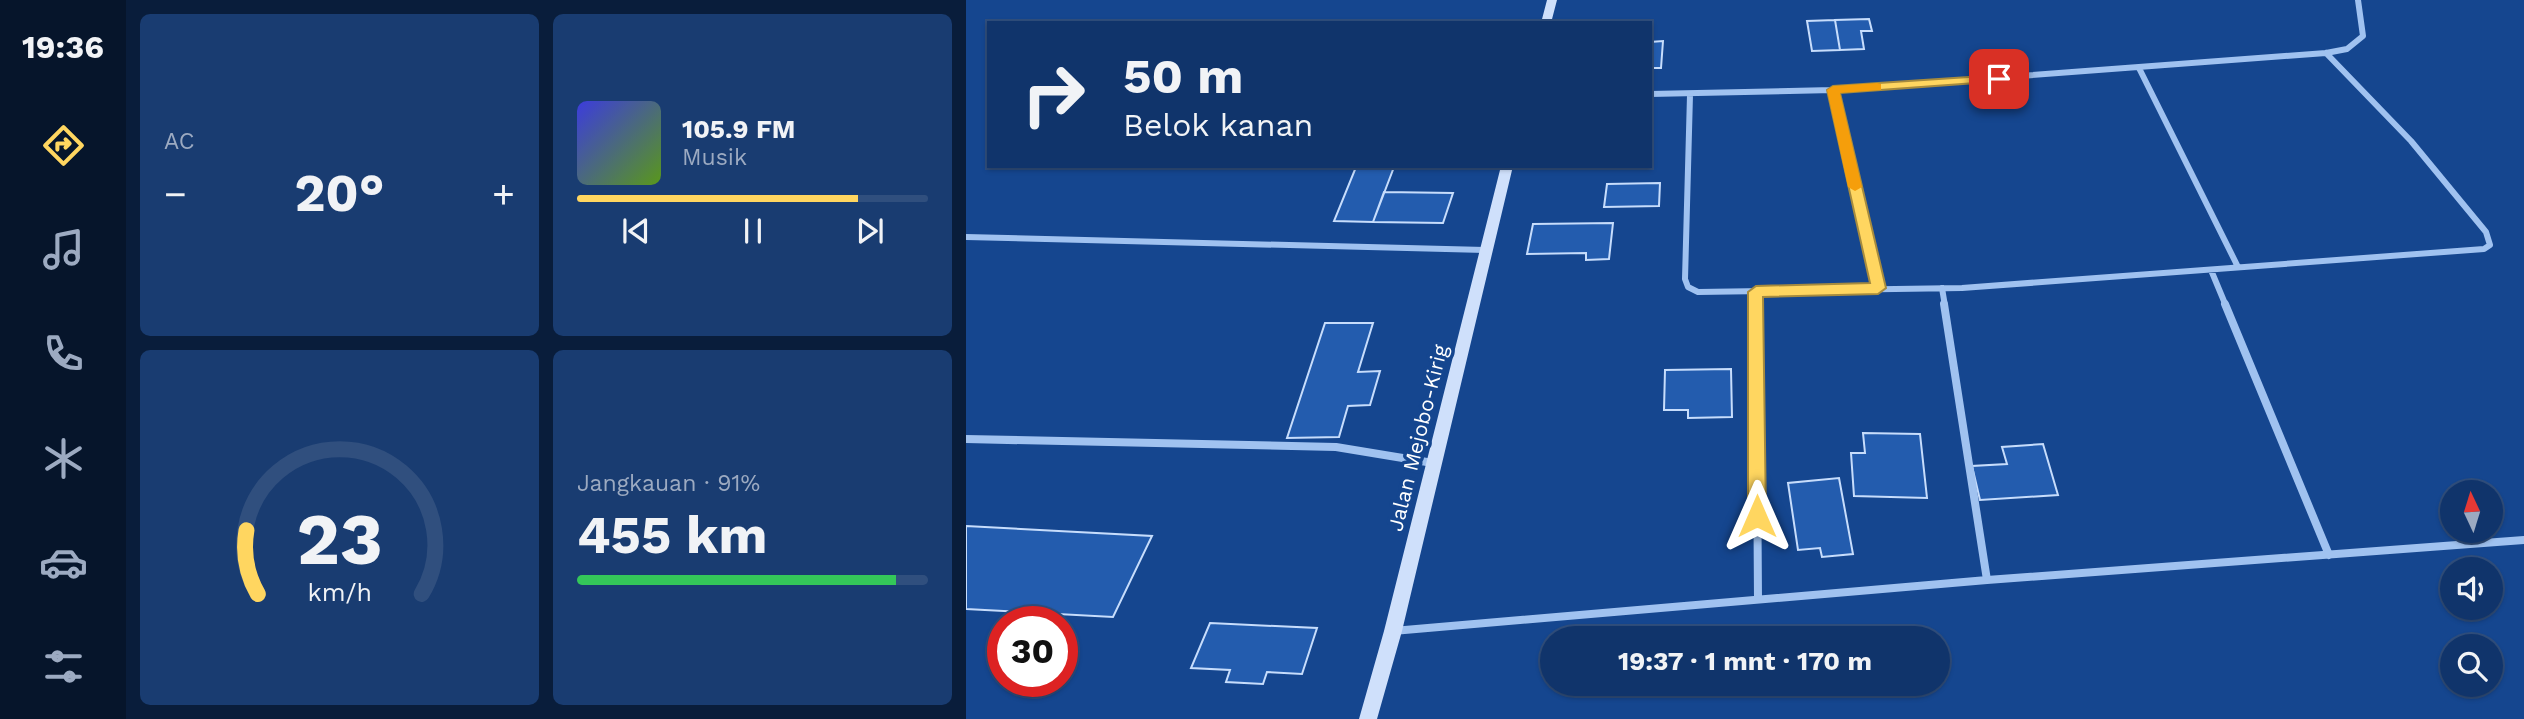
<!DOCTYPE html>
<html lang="id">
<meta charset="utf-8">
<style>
body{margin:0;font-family:"Work Sans",sans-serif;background:#193c71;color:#f1f3f6;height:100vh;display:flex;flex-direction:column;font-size:26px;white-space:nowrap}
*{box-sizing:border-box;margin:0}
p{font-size:23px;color:#9caac1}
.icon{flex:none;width:38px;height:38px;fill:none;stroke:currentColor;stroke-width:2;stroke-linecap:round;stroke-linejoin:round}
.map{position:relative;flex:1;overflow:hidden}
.side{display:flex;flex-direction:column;gap:14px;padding:14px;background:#091d3b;width:840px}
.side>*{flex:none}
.guide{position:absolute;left:21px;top:21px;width:665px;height:147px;border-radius:0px;box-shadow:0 2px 5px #0004,0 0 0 2px #304f7e;background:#10346b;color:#f1f3f6;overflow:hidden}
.needle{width:46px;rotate:356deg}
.fabs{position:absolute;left:1474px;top:480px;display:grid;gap:14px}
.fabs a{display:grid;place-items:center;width:63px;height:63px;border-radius:50%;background:#10346b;box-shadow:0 2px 5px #0004,0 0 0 2px #304f7e;font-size:35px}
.speed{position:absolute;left:21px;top:606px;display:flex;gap:14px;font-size:35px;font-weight:700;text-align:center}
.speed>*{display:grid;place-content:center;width:91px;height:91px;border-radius:50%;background:#10346b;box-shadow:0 2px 5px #0004,0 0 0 2px #304f7e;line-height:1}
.speed .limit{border:10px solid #d22;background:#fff;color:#111}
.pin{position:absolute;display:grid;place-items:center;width:60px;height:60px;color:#fff;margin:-30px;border-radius:14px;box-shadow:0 4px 10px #0006}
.me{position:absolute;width:77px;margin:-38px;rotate:0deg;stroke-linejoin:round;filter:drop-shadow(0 0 5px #0008)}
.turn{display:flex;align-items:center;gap:24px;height:147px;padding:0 21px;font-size:32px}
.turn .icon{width:91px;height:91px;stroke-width:2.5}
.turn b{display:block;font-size:49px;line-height:60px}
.big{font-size:52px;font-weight:700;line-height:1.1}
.side .card{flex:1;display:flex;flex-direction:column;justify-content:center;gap:10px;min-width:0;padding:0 24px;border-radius:10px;background:#193c71}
.side .dial{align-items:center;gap:0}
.dial svg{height:182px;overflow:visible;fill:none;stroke:#304f7e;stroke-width:7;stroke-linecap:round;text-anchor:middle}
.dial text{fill:#f1f3f6;stroke:none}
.song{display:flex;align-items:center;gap:21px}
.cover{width:84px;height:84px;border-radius:10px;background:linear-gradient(135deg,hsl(240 70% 55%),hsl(90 70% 35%))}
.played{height:7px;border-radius:4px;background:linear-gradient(90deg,#ffd660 80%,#304f7e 80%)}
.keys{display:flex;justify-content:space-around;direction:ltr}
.heat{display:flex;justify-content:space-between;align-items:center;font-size:38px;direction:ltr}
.charge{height:10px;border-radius:5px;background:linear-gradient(90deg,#34c759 91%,#304f7e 0)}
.side .tiles{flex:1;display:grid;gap:14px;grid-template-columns:repeat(2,1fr)}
.trip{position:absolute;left:574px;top:626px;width:410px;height:70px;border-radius:35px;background:#10346b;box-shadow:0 2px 5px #0004,0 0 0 2px #304f7e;font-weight:700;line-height:70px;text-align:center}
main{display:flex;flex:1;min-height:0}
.dock{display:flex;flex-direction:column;width:126px;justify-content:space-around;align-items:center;background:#06152b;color:#9caac1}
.dock .icon{width:49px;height:49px}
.dock .current{color:#ffd660}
.dock b{font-size:32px;color:#f1f3f6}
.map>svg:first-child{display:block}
.building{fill:#235cae;stroke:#c7ddfc;stroke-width:2}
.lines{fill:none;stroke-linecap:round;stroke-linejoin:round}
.street-far1{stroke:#a0c2f0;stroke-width:6}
.street{stroke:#a0c2f0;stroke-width:8}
.secondary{fill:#cfe0fb;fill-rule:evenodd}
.route{fill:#ffd660;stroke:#a68b3e;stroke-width:2}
.slow{fill:#f59e0b}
.labels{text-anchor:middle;stroke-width:7;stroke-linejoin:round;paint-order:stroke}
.street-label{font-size:21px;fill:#fff;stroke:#15468f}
</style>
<main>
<nav class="dock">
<b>19:36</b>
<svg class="icon current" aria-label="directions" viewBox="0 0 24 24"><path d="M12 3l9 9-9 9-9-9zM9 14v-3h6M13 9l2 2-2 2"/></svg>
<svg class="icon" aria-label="music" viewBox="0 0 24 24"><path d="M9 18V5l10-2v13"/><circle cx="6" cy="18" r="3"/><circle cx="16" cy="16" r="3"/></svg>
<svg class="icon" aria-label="phone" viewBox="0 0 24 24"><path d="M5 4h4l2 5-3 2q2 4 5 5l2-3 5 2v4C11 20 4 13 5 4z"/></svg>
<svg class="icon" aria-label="climate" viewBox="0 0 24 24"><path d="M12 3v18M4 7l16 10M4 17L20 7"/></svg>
<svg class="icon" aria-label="car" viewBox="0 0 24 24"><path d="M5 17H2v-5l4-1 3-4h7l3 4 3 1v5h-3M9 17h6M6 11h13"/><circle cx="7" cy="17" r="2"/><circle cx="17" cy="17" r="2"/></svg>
<svg class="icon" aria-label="filters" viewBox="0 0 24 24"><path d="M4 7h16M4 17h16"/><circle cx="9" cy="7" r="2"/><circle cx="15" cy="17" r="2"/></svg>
</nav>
<section class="side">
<div class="tiles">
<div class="card"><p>AC</p>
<div class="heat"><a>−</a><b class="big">20°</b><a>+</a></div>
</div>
<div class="card">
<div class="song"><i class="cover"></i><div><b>105.9 FM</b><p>Musik</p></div></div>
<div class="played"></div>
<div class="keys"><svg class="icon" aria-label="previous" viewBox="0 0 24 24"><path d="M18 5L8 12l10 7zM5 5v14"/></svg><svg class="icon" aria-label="pause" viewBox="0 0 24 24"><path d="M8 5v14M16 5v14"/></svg><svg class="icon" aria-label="next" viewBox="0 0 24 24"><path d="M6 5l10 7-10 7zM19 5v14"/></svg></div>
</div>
<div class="card dial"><svg viewBox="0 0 100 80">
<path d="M14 69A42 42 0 1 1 86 69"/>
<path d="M14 69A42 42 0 0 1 9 41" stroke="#ffd660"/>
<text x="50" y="56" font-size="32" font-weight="700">23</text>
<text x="50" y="72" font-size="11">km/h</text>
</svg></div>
<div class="card"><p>Jangkauan · 91%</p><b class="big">455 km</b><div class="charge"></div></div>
</div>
</section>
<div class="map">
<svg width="1558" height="719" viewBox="0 0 1558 719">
<rect width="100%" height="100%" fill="#15468f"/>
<path class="building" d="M903 19 906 31H895L898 49 874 50 869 20Z
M869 20 874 50 846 51 841 21Z
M697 41 695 68H684V42Z
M390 167H428L407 222 368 221Z
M694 183 693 206 638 207 641 184Z
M418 192 487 193 477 223 407 222Z
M647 223 643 259 620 260V253L561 254 567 224Z
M359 323H407L392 372 414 371 404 405 382 406 373 437 321 438Z
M765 369 766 417 722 418V410H698L699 370Z
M897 433 954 434 961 498 888 496 885 453H899Z
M1077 444 1092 495 1014 500 1006 466 1041 464 1036 447Z
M873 478 887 554 856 557 854 548 832 550 822 483Z
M0 526 186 536 147 617 0 609Z
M244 623 351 628 336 674 301 672 297 684 260 682 264 670 225 668Z"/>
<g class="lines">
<path class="street-far1" d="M1173 68 1272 267
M867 90 912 288
M684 94 867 90 1360 53 1381 49 1397 36 1392 0
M724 95 719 279 722 287 732 292 996 288 1518 249 1524 245 1520 232 1445 141 1360 53
M0 237 519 250
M1245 270 1260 306
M976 288 979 306
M790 292V306"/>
<path class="street" d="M790 304 792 599
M978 304 1021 580
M1259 304 1363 555
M0 439 370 447 467 463
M427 631 1021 580 1558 540"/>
<path class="secondary" d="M581 0H591L585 23H575Z
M535 166H547L436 631 411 719H393L418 631Z"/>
</g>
<path class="route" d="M1033 75 1037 76V81L874 93 920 288 912 294 797 297 800 516 798 521 791 524 785 521 782 516V292L790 286 904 283 861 90 867 86Z"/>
<path class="slow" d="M911 83 915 84V90L874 93 896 187 889 191 882 187 861 90 867 86Z"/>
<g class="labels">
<g class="street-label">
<text transform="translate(452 438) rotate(-76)" y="7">Jalan Mejobo-Kirig</text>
</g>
</g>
</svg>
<div class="fabs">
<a><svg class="needle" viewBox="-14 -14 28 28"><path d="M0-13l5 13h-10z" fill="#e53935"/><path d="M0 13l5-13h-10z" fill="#9caac1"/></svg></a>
<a><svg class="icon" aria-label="sound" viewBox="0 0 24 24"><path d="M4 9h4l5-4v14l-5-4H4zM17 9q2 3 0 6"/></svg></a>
<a><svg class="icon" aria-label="search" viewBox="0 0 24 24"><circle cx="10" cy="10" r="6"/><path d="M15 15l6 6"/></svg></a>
</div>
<div class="speed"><div class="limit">30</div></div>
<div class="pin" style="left:1033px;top:79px;background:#d93025"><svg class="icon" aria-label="arrive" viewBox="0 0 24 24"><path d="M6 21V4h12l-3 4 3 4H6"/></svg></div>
<svg class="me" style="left:791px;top:516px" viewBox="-20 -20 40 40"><path d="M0-17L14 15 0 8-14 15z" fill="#ffd660" stroke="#fff" stroke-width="4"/></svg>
<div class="trip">19:37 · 1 mnt · 170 m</div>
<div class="guide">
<div class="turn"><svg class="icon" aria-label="right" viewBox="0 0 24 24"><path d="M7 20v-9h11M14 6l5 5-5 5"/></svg><div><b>50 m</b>Belok kanan</div></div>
</div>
</div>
</main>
